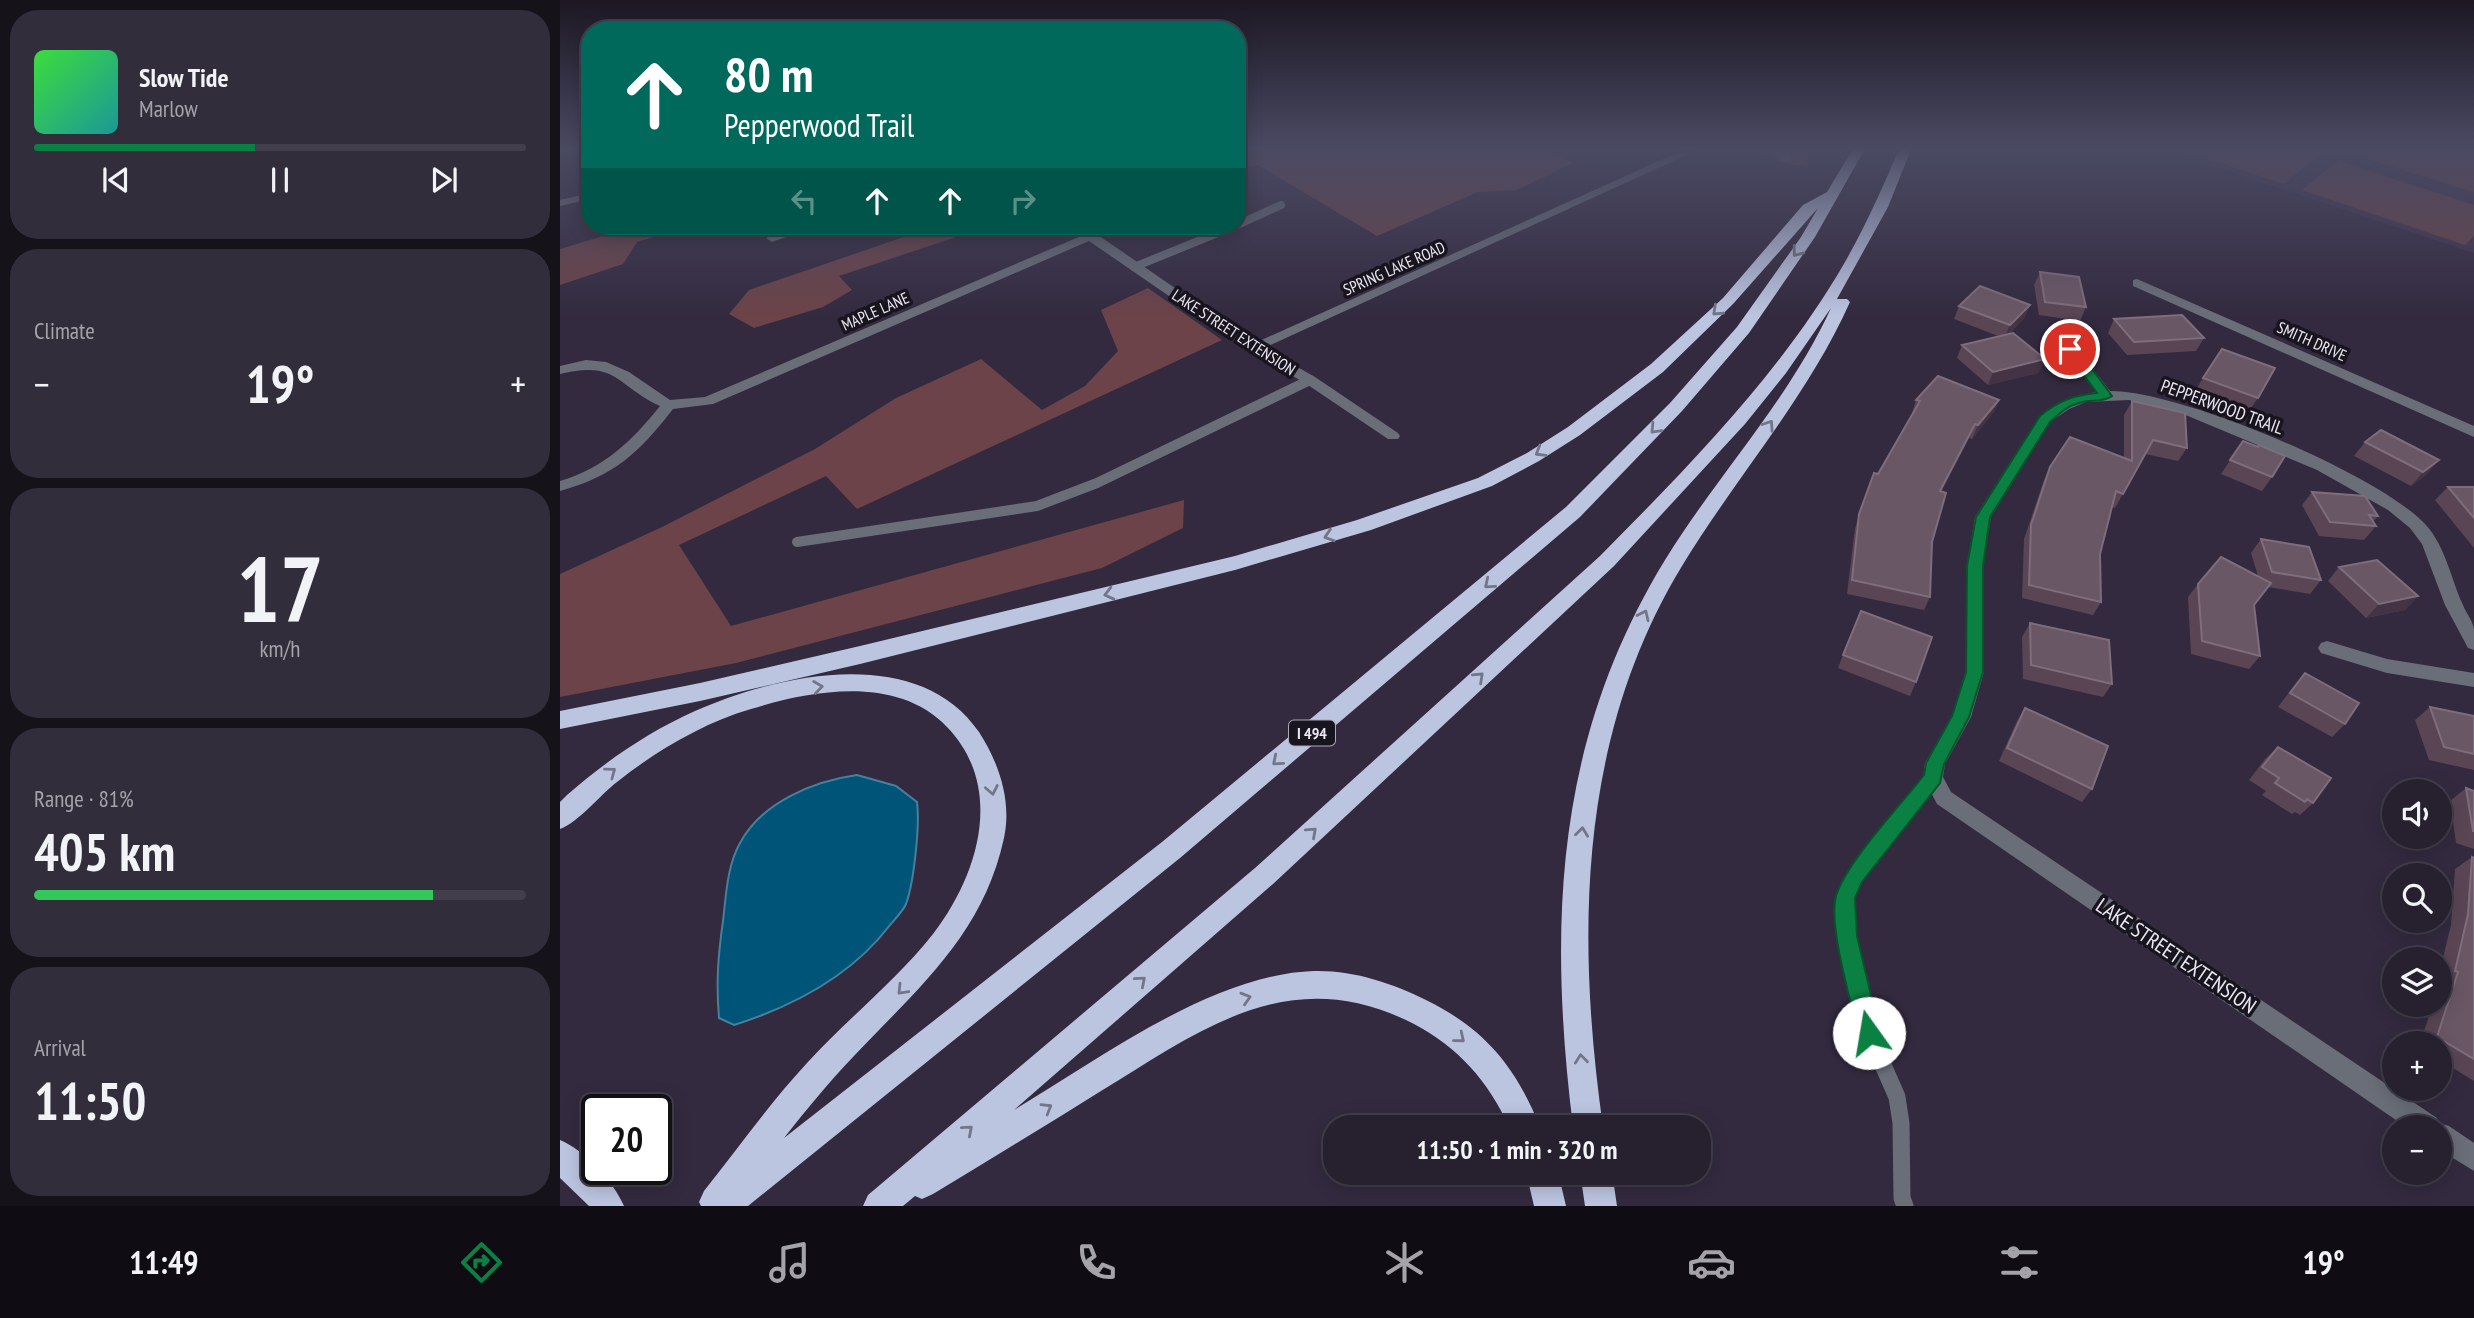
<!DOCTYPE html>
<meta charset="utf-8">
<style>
body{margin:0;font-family:"PT Sans Narrow",sans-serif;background:#322d3b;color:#f1f3f6;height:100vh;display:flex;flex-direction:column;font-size:26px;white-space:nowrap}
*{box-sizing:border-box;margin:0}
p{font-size:23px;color:#a4a3aa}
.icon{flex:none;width:38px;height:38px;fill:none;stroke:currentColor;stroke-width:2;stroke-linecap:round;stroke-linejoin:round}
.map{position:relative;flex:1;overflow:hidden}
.sheet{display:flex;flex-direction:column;gap:10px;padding:10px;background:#15121a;width:560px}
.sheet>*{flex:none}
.guide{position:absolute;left:21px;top:21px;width:665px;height:214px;border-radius:28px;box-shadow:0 4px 18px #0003,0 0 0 2px #423e4b;background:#00695c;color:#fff;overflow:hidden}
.fabs{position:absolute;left:1822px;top:779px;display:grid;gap:14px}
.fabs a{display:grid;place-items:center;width:70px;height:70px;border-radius:50%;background:#26202f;box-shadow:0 4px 18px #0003,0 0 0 2px #423e4b;font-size:35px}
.speed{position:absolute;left:21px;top:1094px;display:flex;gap:14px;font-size:35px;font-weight:700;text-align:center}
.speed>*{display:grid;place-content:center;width:91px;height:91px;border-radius:50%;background:#26202f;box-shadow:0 4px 18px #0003,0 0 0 2px #423e4b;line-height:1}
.speed .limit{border:4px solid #111;border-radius:10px;background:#fff;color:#111}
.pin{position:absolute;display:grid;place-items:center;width:60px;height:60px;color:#fff;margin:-30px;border:4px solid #fff;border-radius:50%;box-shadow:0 2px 7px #0007}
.me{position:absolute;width:77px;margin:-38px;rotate:347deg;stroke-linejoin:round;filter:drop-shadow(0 0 5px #0008)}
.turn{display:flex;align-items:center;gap:24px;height:147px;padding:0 28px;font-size:32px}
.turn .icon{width:91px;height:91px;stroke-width:2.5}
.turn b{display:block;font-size:49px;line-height:60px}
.lanes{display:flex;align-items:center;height:66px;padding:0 28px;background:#0003;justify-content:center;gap:35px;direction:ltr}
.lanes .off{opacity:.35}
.big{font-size:52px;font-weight:700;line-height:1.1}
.sheet .widget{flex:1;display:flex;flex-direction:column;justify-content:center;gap:10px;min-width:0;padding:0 24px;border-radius:28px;background:#322d3b}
.sheet .dial{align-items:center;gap:0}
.dial b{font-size:91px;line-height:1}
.song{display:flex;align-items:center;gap:21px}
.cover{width:84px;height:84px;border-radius:10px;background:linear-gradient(135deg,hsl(120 70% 55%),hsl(180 70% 35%))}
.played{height:7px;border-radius:4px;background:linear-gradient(90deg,#0b8043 45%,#423e4b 45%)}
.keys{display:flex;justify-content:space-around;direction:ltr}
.heat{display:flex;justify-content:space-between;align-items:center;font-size:38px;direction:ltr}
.charge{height:10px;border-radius:5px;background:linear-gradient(90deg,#34c759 81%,#423e4b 0)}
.trip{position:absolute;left:763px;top:1115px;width:388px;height:70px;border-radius:28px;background:#26202f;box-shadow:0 4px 18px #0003,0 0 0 2px #423e4b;font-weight:700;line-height:70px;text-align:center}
.menu{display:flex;height:112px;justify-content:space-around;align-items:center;background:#0f0d13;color:#a4a3aa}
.menu .icon{width:49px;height:49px}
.menu .active{color:#0b8043}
.menu b{font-size:32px;color:#f1f3f6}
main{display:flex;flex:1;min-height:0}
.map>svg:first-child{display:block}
.built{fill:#3e324c}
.green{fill:#6b4348}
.water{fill:#005477;stroke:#47809d;stroke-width:2}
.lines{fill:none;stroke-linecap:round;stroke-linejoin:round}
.service-far3{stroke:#6a6e79;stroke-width:8}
.service-far2{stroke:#6a6e79;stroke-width:10}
.service-far1{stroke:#6a6e79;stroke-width:13}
.service{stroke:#6a6e79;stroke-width:17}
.minor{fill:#6a6e79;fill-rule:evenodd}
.motorway{fill:#bcc5e0;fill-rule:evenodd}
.wall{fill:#5a4554}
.shaded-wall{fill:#434}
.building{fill:#6a5765;stroke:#7e6d7c;stroke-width:2}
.oneway{stroke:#737689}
.route{fill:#0b8043;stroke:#07532c;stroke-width:2}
.labels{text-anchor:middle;stroke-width:7;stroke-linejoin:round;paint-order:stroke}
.far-street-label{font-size:16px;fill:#ece7f5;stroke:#19151e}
.shield{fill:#19151e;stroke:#ada8b4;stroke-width:2}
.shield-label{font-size:16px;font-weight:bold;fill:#ece7f5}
.street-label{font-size:18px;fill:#ece7f5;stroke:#19151e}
.near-street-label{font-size:21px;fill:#ece7f5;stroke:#19151e}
</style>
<main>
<section class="sheet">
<div class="widget">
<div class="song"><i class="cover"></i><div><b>Slow Tide</b><p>Marlow</p></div></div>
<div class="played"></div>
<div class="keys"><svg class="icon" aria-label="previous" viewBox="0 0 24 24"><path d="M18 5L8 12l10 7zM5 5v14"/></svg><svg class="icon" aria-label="pause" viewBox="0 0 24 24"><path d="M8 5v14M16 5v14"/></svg><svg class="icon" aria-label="next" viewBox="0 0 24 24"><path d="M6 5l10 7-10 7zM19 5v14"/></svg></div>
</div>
<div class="widget"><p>Climate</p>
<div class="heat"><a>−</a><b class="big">19°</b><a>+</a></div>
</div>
<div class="widget dial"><b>17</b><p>km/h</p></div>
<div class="widget"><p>Range · 81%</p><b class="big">405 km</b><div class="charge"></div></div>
<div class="widget"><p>Arrival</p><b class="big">11:50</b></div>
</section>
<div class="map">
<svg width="1914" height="1206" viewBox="0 0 1914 1206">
<rect width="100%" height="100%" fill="#332a3f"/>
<path class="built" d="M1618 147H1914V253L1611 152Z"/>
<path class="green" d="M677 147H993L990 150 1013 163 957 190 918 192 817 236 698 165 677 167Z
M1187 147H1247L1248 167 1224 163Z
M1638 147H1769L1724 184 1630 153Z
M1795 147H1890L1914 154V192L1788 153Z
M1778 161 1914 205V236L1905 245 1742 190Z
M76 226H130L77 242 63 264 0 285V249Z
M376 226H429L279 276 292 290 263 307 194 328 169 314 189 290Z
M588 288 662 340 297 509 266 476 119 545 171 626 624 500 623 528 542 568 176 663 0 697V574L102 527 255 449 336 398 421 359 482 410 525 386 558 351 541 310Z"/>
<path class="water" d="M297 775 336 786 357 802C360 825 354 882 346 904 343 911 335 919 330 925 292 975 234 1006 174 1025L159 1018C156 983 158 956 163 921 166 896 167 866 180 843 202 802 254 781 297 775Z"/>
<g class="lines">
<path class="service-far3" d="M1206 147 1227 157
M677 225 721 205
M574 267 675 226"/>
<path class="service-far2" d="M237 542 477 506 537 483 750 380"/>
<path class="service-far1" d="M1320 845 1373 777"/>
<path class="service" d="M1321 843 1295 876 1285 898 1287 936 1309 1033 1337 1097 1341 1123 1342 1198 1345 1206"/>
<path class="minor" d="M1130 147H1144L704 348 755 377 838 433 840 436 838 439H828L745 383 689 351 529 241 153 404 113 409C79 453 54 476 0 491V481C44 468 72 441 100 406 55 385 58 360 0 374V366L26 360 46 362 69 372 110 400 145 397 521 236 509 226H522L535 233 695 343Z
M30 193V199L0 206V200Z
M240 226H257L212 242 206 238Z
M1577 279 1914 426V437L1573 286V280Z
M1510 345 1515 346 1550 391C1621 391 1809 471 1861 520 1885 542 1890 577 1903 605 1906 613 1913 621 1914 629 1914 635 1914 643 1914 650L1908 648 1885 605 1862 544 1850 528 1828 510 1757 470 1628 416 1569 400 1526 402 1509 409 1490 422 1431 517 1423 566 1424 672 1411 717 1385 764 1383 777 1391 792 1877 1118 1879 1123 1889 1126 1914 1143V1171L1880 1150V1127H1846L1377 804 1363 777 1365 763 1392 716 1406 672 1407 566 1415 517 1480 416 1509 398 1536 392 1503 349Z
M1767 641 1827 659 1914 673V687L1827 673 1761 653 1758 648 1761 643Z"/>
<path class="motorway" d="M1294 147H1306L1255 237 1189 333 1122 411 1020 517 620 858 188 1206H141L139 1202 144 1191C178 1148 210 1103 247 1063 287 1019 336 981 373 934 419 874 445 787 387 727 337 675 253 690 191 709 143 723 96 751 57 782 40 795 19 822 0 829V802L7 795C46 761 88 732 135 711 218 674 358 643 419 732 439 763 452 801 444 838 423 935 358 988 293 1057 269 1082 246 1110 224 1138L602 842 1006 507 1110 403 1177 327 1241 237 1258 208 1173 304 1103 372 1020 435 979 461 932 486 811 530 675 570 300 664 140 701 0 729V711L140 683 300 646 675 556 797 520 918 478 967 453 1008 427 1091 364 1163 298 1243 205 1267 192Z
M1340 147H1352L1328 207 1277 299H1287L1290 302C1247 398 1176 477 1122 566 1018 737 1016 935 1043 1127H1013C988 923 995 740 1105 560 1158 474 1229 400 1271 308L1226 373 1185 424 1054 566 713 884 454 1110C539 1059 653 974 754 971 793 970 832 983 866 1000 925 1029 956 1067 980 1127H949C929 1082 898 1047 854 1024 731 961 644 1028 541 1091 485 1126 429 1160 373 1194L362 1199 355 1196 343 1206H303L308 1195 695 868 1040 556C1129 466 1221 373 1285 262 1306 225 1323 187 1340 147Z
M0 1140C26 1151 53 1181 64 1206H29L0 1178Z
M966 1172H998L1006 1206H974Z
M1020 1172H1052L1057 1206H1025Z"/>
</g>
<path class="wall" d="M1480 272 1526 307 1520 321 1479 315 1474 285Z
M1470 305 1464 318 1449 334 1485 359 1478 373 1428 385 1397 358 1402 345 1438 336 1394 319 1399 306Z
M1554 319 1644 338 1636 351 1567 355 1548 333Z
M1643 378 1698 398 1689 411 1635 391Z
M1356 400H1439L1433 413 1412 439 1409 438 1381 492 1372 542 1370 597 1364 610 1287 594 1295 528 1314 473 1318 474 1353 414 1352 413Z
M1572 401 1627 448 1618 461 1585 454 1555 508 1552 507 1540 554 1541 602 1533 615 1462 598 1464 539 1484 480 1490 467 1564 458V415Z
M1683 441 1712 477 1702 491 1661 474Z
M1805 442 1879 460 1867 474 1851 486 1794 456Z
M1888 487H1914V548L1875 500Z
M1752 492 1818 516 1813 522 1816 526 1804 540 1759 536 1742 505Z
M1701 539 1761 580 1750 594 1708 587 1694 605 1700 656 1689 669 1631 654 1628 597 1638 584 1698 576 1691 553Z
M1779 567 1858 596 1845 610 1806 618 1768 581Z
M1470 623 1552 684 1543 697 1463 679 1462 637Z
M1283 655 1356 682 1350 696 1278 668Z
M1745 673 1785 724 1772 737 1718 707 1733 687Z
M1870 707 1914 716V770L1869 760 1855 720Z
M1465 708 1532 789 1522 802 1439 761 1457 721Z
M1718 747 1753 803 1740 815 1735 812 1732 814 1702 795 1706 791 1689 780 1705 759Z
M1906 788 1914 791V849L1896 843 1890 801Z
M1912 857 1914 858V1081L1880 1060V1043H1860L1873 1004H1880V970L1891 925 1895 869Z"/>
<path class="shaded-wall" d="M1470 305 1464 318 1444 338 1450 325Z
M1485 359 1478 373 1428 385 1433 372Z
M1439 400 1433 413 1412 439 1418 425Z
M1415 424 1409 438 1375 505 1380 491Z
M1879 460 1867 474 1851 486 1863 472Z
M1858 596 1845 610 1806 618 1819 604Z"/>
<path class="building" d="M1480 272 1519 277 1526 307 1485 302Z
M1420 286 1470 305 1450 325 1399 306Z
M1622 315 1644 338 1574 342 1554 319Z
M1453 333 1485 359 1433 372 1402 345Z
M1662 349 1715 368 1698 398 1643 378Z
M1378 376 1439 400 1418 425 1415 424 1380 491 1386 493 1372 542 1370 597 1292 580 1299 514 1314 473 1318 474 1360 401 1356 400Z
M1572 401 1625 413 1627 448 1593 440 1563 494 1556 491 1540 554 1541 602 1469 585 1471 525 1490 467 1510 437 1572 461Z
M1821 430 1879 460 1863 472 1805 442Z
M1683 441 1698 447 1699 445 1725 456 1712 477 1670 460Z
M1888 487H1914V518Z
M1752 492 1805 496 1818 516 1809 515 1816 526 1770 522Z
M1701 539 1749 547 1761 580 1712 572Z
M1661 557 1711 583 1694 605 1700 656 1642 641 1638 584Z
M1817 560 1858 596 1819 604 1779 567Z
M1301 611 1372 637 1356 682 1283 655Z
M1470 623 1549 640 1552 684 1471 665Z
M1745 673 1799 703 1785 724 1730 693Z
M1870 707 1914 716V754L1884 747Z
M1465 708 1548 746 1532 789 1447 748Z
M1718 747 1771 778 1753 803 1747 799 1745 802 1715 783 1719 778 1702 767Z
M1906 788 1914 791V831H1913Z
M1912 857 1914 858V1059L1877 1037 1898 972 1895 971 1908 914Z"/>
<defs><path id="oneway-chevron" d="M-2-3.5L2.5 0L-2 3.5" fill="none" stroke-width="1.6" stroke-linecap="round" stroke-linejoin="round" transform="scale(1.75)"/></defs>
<g class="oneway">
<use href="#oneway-chevron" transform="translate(1237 252) rotate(127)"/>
<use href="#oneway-chevron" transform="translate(1157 311) rotate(137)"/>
<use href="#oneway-chevron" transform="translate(1209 425) rotate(-56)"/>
<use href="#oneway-chevron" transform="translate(1095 429) rotate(133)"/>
<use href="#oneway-chevron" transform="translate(980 452) rotate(149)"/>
<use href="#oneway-chevron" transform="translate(769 536) rotate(162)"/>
<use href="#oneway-chevron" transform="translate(929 584) rotate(140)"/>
<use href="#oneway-chevron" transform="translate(549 594) rotate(166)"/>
<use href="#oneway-chevron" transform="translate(1084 615) rotate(-65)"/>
<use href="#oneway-chevron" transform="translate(919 677) rotate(-43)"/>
<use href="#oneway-chevron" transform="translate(258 687) rotate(-8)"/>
<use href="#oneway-chevron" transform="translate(717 761) rotate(140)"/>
<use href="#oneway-chevron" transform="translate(51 772) rotate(-37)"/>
<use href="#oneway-chevron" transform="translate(432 790) rotate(79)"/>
<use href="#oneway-chevron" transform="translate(752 832) rotate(-42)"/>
<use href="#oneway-chevron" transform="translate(1022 832) rotate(-83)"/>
<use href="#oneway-chevron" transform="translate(581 981) rotate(-41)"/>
<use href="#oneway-chevron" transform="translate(342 990) rotate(134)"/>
<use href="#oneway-chevron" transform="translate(686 998) rotate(-17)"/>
<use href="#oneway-chevron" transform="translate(900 1038) rotate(39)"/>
<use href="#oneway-chevron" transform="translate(1021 1059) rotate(-96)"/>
<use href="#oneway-chevron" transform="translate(487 1108) rotate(-31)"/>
<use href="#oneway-chevron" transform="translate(408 1130) rotate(-41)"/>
</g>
<linearGradient id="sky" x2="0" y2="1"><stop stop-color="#1c1723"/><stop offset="0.47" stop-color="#4a4a63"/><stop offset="1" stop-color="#4a4a63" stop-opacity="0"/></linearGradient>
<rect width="1914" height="316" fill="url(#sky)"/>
<path class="route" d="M1510 345 1515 346 1552 396C1543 403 1530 399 1519 403 1507 406 1499 414 1490 422L1430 517 1423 566V672L1409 717 1384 764 1380 783 1302 882 1295 898 1297 936 1320 1033 1317 1041 1309 1044 1302 1041 1298 1033C1291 1001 1268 925 1276 896 1286 862 1341 805 1364 775L1366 763 1392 716 1406 672 1407 566 1416 517 1480 416C1498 401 1514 395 1537 393L1504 349Z"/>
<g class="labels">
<g class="far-street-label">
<text transform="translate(834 268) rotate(-24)" y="6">SPRING LAKE ROAD</text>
<text transform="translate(315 311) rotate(-24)" y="6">MAPLE LANE</text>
<text transform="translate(674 332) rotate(33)" y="6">LAKE STREET EXTENSION</text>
<text transform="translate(1752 341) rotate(24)" y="6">SMITH DRIVE</text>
</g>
<rect class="shield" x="729" y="720.5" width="46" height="25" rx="5"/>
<g class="shield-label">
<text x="752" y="739">I 494</text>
</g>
<g class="street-label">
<text transform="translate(1662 407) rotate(20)" y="6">PEPPERWOOD TRAIL</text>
</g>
<g class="near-street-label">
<text transform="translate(1616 956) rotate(34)" y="7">LAKE STREET EXTENSION</text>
</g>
</g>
</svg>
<div class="fabs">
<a><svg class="icon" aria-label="sound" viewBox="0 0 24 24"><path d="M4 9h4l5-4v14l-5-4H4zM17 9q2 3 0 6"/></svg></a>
<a><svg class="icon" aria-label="search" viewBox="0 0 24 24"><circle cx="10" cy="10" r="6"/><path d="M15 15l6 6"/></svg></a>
<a><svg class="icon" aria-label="layers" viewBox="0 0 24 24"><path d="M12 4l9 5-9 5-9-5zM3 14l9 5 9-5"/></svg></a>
<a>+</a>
<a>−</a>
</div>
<div class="speed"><div class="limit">20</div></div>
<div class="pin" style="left:1510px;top:349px;background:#d93025"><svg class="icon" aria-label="arrive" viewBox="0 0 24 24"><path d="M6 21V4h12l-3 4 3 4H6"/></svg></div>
<svg class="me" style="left:1309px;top:1033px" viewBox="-20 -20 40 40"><circle r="19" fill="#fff"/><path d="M0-13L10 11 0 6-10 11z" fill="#0b8043"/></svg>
<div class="trip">11:50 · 1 min · 320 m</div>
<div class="guide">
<div class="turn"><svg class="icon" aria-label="ahead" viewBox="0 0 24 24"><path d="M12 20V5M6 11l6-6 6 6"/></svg><div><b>80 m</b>Pepperwood Trail</div></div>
<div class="lanes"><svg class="icon off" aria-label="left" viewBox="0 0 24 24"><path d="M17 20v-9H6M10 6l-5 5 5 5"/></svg><svg class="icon" aria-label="ahead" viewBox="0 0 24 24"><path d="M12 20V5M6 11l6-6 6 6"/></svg><svg class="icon" aria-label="ahead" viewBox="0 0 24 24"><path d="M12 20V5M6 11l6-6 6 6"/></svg><svg class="icon off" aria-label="right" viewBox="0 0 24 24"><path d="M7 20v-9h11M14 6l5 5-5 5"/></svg></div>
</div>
</div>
</main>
<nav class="menu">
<b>11:49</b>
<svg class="icon active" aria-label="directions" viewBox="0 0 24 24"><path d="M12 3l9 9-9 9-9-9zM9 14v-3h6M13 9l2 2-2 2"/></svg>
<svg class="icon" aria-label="music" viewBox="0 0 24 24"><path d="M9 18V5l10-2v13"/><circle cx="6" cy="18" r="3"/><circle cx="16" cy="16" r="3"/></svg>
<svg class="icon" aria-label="phone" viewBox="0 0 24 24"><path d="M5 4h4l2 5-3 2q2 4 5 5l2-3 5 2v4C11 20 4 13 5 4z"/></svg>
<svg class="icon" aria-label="climate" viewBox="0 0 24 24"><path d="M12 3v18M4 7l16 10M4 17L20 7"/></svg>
<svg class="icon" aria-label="car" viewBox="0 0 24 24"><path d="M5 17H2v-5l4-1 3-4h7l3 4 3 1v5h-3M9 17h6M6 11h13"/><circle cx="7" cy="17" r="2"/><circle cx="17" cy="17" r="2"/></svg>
<svg class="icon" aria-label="filters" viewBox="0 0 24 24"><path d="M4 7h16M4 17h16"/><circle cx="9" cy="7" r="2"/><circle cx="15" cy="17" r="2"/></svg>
<b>19°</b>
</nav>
